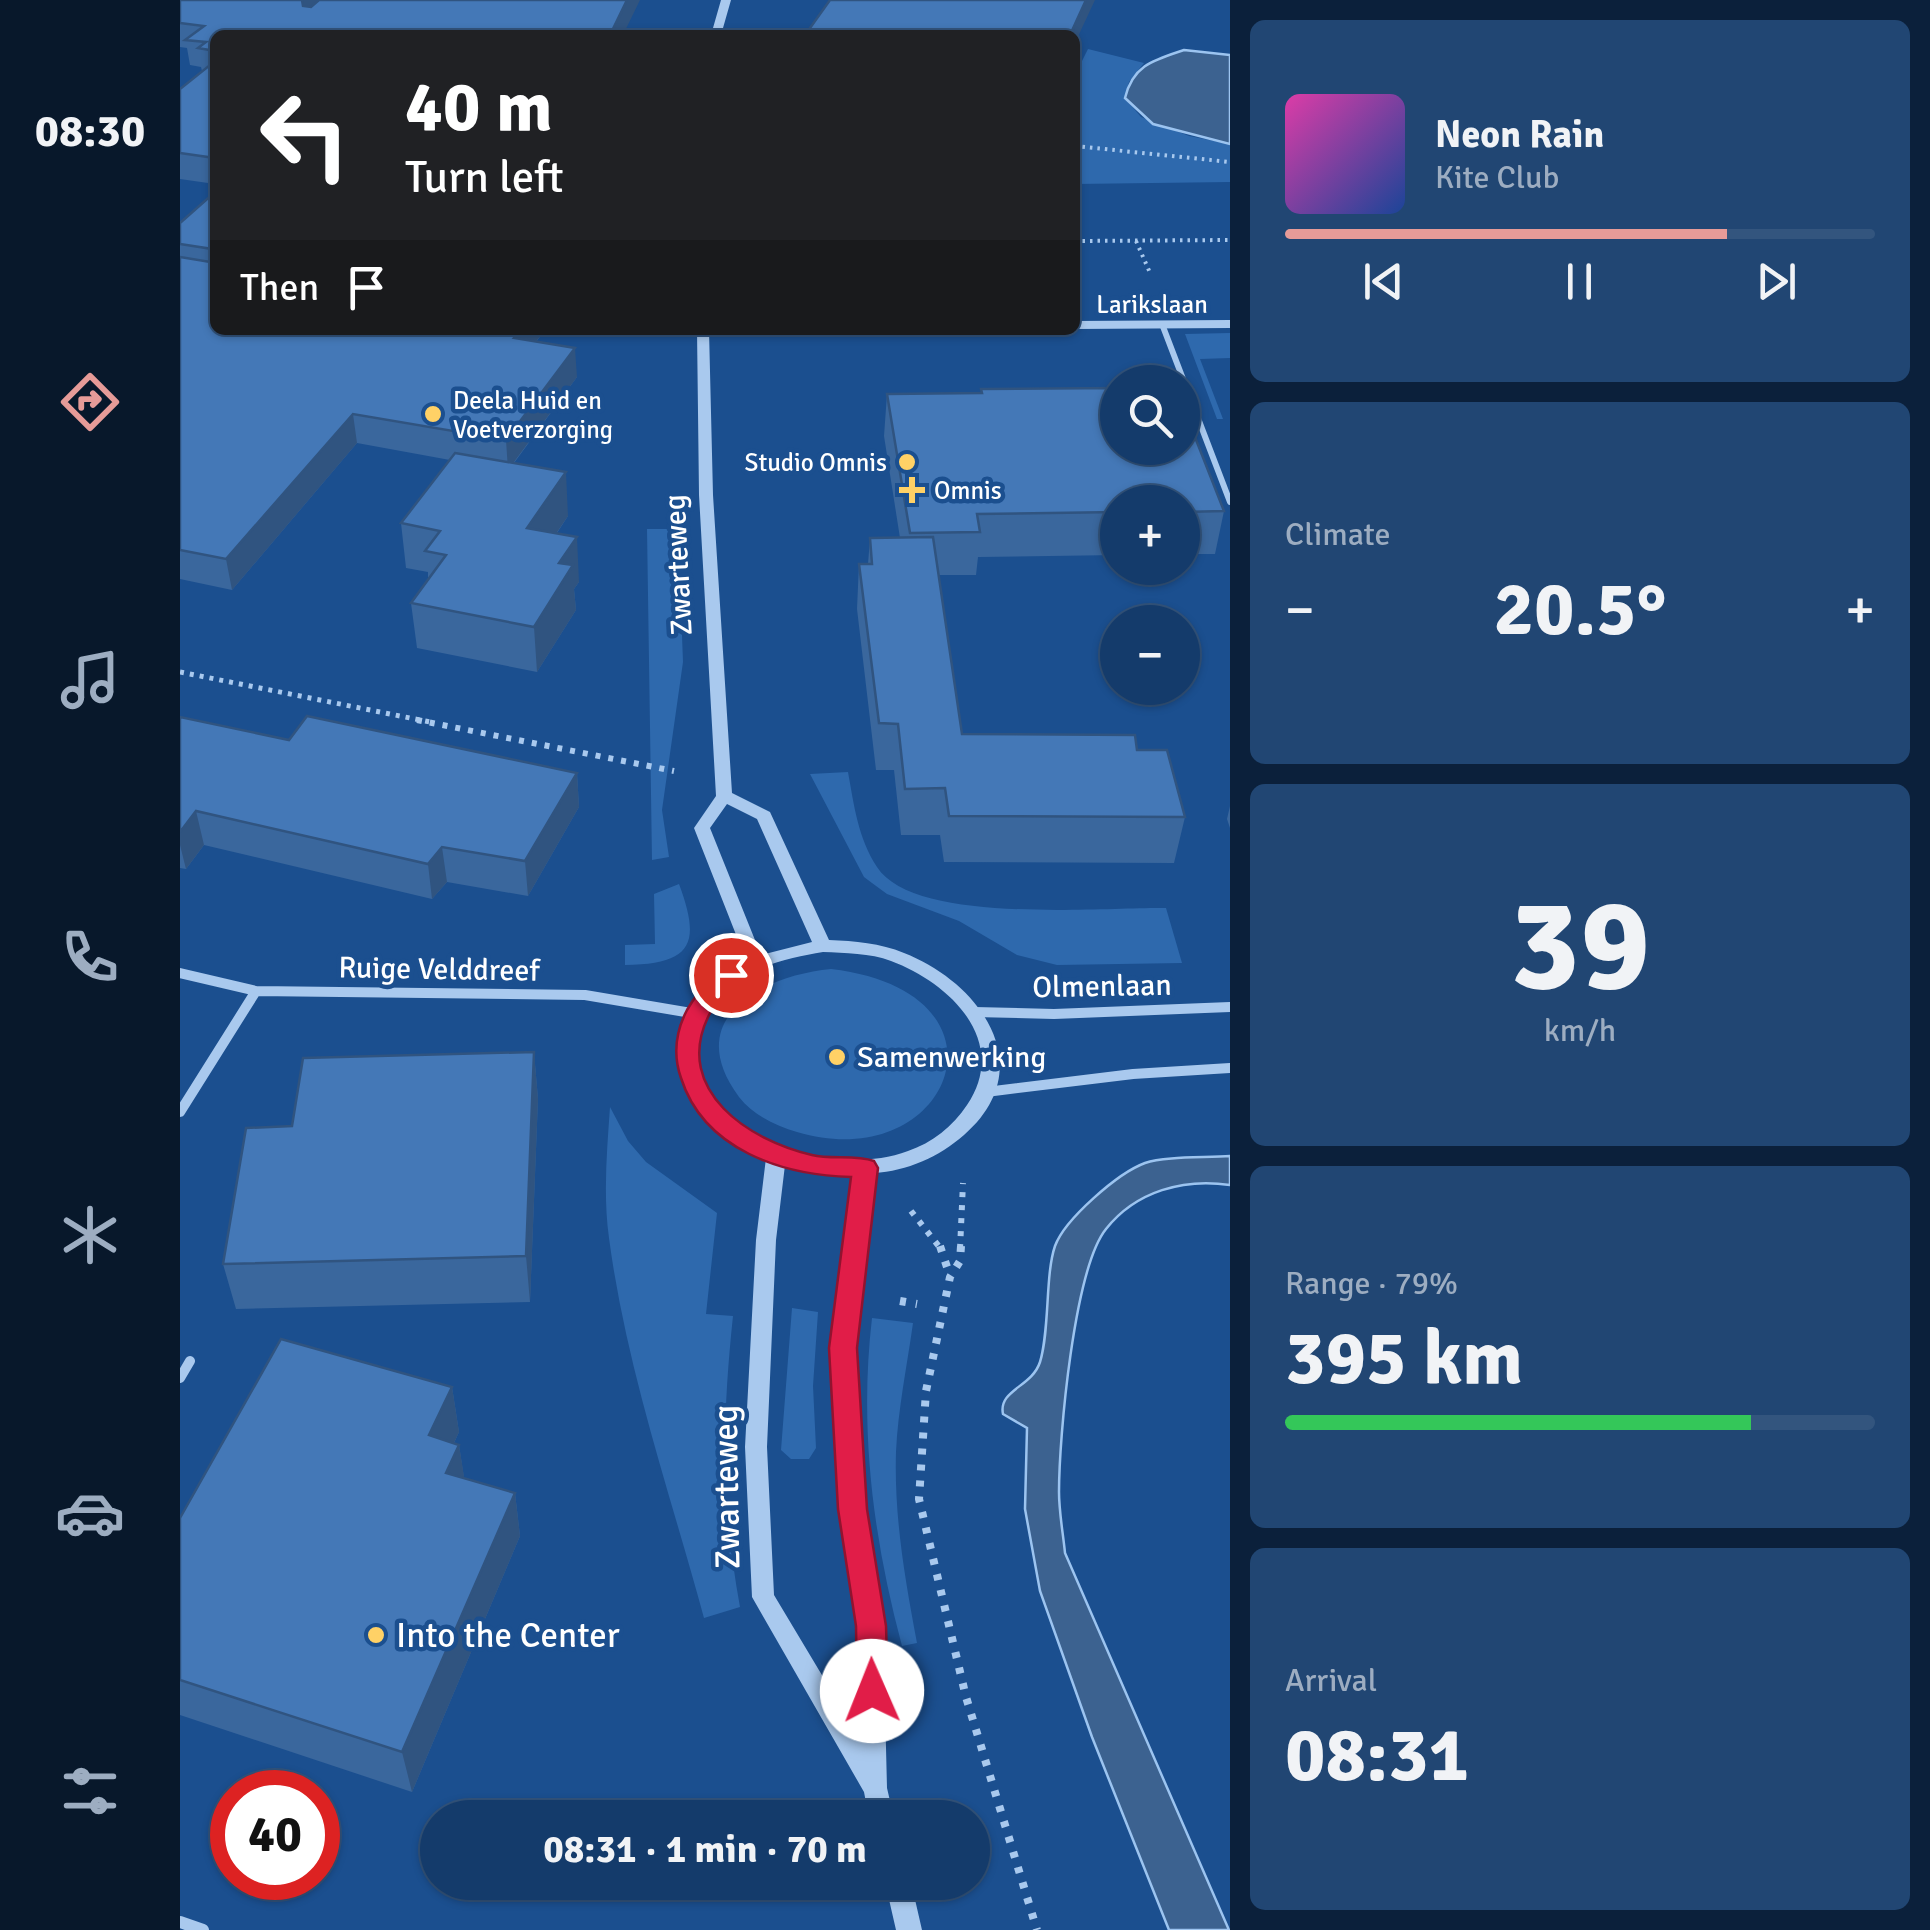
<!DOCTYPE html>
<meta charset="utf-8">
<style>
body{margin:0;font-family:Signika,sans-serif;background:#214673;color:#f1f3f6;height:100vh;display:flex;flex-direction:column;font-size:38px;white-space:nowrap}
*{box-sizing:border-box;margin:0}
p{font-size:32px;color:#9dadc1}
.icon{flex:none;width:55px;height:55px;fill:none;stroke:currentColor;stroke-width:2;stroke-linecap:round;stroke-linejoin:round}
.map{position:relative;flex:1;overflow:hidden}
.sheet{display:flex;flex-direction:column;gap:20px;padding:20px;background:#0b203b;width:700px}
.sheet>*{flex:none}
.hud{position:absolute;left:30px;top:30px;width:870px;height:305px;border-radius:15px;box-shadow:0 2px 8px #0004,0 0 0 2px #33557e;background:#202124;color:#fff;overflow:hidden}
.controls{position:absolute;left:920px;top:365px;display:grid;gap:20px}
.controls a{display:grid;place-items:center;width:100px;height:100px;border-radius:50%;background:#143b6b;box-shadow:0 2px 8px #0004,0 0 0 2px #33557e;font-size:50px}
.speed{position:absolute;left:30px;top:1770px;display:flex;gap:20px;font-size:50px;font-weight:700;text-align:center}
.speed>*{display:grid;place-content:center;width:130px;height:130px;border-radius:50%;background:#143b6b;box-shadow:0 2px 8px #0004,0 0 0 2px #33557e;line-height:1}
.speed .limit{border:15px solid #d22;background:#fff;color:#111}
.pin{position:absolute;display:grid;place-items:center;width:85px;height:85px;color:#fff;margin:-42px;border:5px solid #fff;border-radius:50%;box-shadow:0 2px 10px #0007}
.me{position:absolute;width:110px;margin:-55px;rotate:359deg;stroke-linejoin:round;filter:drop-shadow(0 0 8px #0008)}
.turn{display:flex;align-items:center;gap:35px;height:210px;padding:0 30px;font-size:45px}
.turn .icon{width:130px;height:130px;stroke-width:2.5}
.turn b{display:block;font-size:70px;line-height:85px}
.then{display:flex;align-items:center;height:95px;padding:0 30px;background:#0003;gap:20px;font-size:38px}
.big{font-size:75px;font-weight:700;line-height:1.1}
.sheet .tile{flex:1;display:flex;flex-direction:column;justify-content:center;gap:15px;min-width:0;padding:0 35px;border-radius:15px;background:#214673}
.sheet .dial{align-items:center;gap:0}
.dial b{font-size:130px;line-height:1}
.song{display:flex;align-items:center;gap:30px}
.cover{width:120px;height:120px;border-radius:15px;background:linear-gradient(135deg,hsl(320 70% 55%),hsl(220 70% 35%))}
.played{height:10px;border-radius:5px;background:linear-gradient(90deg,#e69b98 75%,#33557e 75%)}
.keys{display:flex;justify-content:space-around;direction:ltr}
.heat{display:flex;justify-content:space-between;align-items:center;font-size:55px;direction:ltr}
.charge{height:15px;border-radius:8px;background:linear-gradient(90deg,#34c759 79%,#33557e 0)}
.trip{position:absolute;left:240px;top:1800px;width:570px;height:100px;border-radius:50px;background:#143b6b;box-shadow:0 2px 8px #0004,0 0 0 2px #33557e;font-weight:700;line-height:100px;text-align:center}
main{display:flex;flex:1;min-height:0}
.tab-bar{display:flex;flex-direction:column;width:180px;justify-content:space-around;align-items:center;background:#08182b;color:#9dadc1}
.tab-bar .icon{width:70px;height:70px}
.tab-bar .active{color:#e69b98}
.tab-bar b{font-size:45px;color:#f1f3f6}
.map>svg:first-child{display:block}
.green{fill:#2e69ad}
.water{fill:#3c6290;stroke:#9cc4f0;stroke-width:2.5}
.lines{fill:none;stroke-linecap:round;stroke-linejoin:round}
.path-far3{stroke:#a9c9ee;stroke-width:4;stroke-dasharray:2.5 5;stroke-linecap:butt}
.path-far2{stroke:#a9c9ee;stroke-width:5;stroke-dasharray:4 6;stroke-linecap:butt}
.path-far1{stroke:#a9c9ee;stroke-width:6;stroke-dasharray:5 8;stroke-linecap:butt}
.path{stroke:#a9c9ee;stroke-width:8;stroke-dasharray:6 10;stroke-linecap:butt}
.service-far1{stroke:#a9c9ee;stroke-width:6}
.service{stroke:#a9c9ee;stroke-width:10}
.minor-far2{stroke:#a9c9ee;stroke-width:8}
.minor-far1{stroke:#a9c9ee;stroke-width:10}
.minor{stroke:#a9c9ee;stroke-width:12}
.tertiary{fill:#a9c9ee;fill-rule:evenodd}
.wall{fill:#3a679d}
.shaded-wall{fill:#305480}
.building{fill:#4478b7;stroke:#305480;stroke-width:2.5}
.route{fill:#e11d48;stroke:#92132f;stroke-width:2.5}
.poi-dot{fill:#ffd166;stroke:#1b4f8f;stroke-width:4}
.labels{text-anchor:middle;stroke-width:9;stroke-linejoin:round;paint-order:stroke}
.far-street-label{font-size:25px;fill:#fff;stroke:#1b4f8f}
.far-poi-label{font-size:25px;fill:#fff;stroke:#1b4f8f;text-anchor:start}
.street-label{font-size:30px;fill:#fff;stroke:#1b4f8f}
.poi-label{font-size:30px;fill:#fff;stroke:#1b4f8f;text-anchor:start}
.near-street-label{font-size:35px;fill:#fff;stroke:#1b4f8f}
.near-poi-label{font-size:35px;fill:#fff;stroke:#1b4f8f;text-anchor:start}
</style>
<main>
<nav class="tab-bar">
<b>08:30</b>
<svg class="icon active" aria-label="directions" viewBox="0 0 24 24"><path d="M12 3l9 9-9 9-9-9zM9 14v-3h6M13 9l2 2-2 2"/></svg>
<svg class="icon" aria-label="music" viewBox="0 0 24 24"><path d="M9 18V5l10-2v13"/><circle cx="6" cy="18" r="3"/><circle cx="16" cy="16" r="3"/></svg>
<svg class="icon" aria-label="phone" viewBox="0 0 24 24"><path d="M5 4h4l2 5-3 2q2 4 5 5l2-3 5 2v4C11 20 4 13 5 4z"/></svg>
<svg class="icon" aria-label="climate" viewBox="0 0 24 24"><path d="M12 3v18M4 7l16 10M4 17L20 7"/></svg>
<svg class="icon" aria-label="car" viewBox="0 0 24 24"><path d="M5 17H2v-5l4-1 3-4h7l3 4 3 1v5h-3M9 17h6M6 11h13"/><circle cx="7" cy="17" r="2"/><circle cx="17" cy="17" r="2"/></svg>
<svg class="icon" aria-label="filters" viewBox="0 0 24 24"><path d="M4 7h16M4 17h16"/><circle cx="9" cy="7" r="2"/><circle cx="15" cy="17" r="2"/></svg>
</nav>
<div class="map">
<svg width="1050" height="1930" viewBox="0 0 1050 1930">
<rect width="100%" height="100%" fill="#1b4f8f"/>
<path class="green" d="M908 49 964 63 949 82 945 98 961 117 1009 136 1050 144V182L895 184V75Z
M1050 333V358L1020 359 1043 419H1037L1005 334Z
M467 529H498L503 662 482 810 489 857 472 860Z
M668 772C674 805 678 838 697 867 734 925 921 907 986 908L1002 963 877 965 837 955 779 921 707 894 692 883 684 877 630 774Z
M499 884C521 943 513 964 445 965V945L475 944 474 894Z
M651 969C845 992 771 1178 617 1132 596 1126 573 1115 559 1097 501 1019 580 976 651 969Z
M430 1107 448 1141 466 1162 537 1213 526 1314 553 1316C542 1420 541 1503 560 1607L524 1618C490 1493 446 1367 429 1238 423 1195 427 1150 430 1107Z
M612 1308 638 1312 633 1386 636 1448 629 1459H611L601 1450Z
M692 1318 733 1323C727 1366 718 1409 716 1452 714 1517 725 1579 737 1643L722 1646C693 1538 679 1429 692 1318Z"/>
<path class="water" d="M1004 50 1050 55V144L973 124 945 98C953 65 974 60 1004 50Z
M1050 1156V1185C1004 1178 956 1191 926 1229 894 1269 879 1437 879 1492 879 1512 883 1533 885 1553L1049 1930H989L912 1737 860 1591 845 1509 847 1428 823 1414C818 1390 852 1387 860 1362 870 1329 865 1275 875 1246 885 1219 938 1173 965 1163 985 1156 1027 1158 1050 1156Z"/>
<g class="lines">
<path class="path-far3" d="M895 146 1050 162
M895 241 1050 240
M956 241 971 275"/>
<path class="path-far2" d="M0 672 250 722"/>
<path class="path-far1" d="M237 720 494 771
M731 1211 761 1249
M780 1249 783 1183"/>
<path class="path" d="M760 1246 770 1276
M781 1246 780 1261 770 1277 746 1391 739 1499 786 1697 857 1930
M720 1301 737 1304"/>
<path class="service-far1" d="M982 324 1050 502"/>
<path class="service" d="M0 1378 10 1361"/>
<path class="minor-far2" d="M895 325 1050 324"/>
<path class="minor-far1" d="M0 973 76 991 405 995 517 1014
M794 1012 874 1014 1050 1007
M806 1092 953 1074 1050 1068
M0 1112 76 991"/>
<path class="minor" d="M0 1922 23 1930"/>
<path class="tertiary" d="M541 0H551L541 35H531Z
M517 330H529L533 495 552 793 590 812 649 940C675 941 700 943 724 953 801 983 861 1068 784 1135 759 1157 727 1171 694 1173L673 1348 683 1509 703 1626 707 1788 714 1818H689L684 1792 572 1597 565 1447 576 1240 586 1158C489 1119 460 1011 566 960L514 828 536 796 519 495ZM547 804 577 819 632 942 581 955 530 828ZM643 952C665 953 690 953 711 961 770 983 830 1041 787 1105 773 1126 752 1143 728 1151 704 1160 678 1161 653 1159 594 1154 524 1123 518 1057 516 1040 519 1021 529 1006 553 970 603 959 643 952ZM605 1165 637 1172 675 1175 653 1348 661 1509 679 1626 682 1742 594 1595 587 1447 596 1240Z
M705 1882H731L742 1930H716Z"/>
</g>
<path class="wall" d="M0 0 35 35V184L0 179V89L22 71 21 67 10 65 7 48 0 47Z
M35 192V330H365L356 342 397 377 334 463 388 516 377 533 399 582 394 589 396 610 357 672 237 648 231 603 248 579V572L226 568 221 523 270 460 177 443 52 590 0 579V223Z
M801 389 1044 511 1035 554H1002V502H938V555L798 557 796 575H758L782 734 957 750 1005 817 994 863 764 862 760 835H721L714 770H696L677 609 679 564H688L690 538H720L704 436 707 394 801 393Z
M0 717 109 740 397 773 399 807 348 896 267 882 252 899 24 845 6 869 0 868Z
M1050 806V828L1047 819Z
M354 1052 358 1099 350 1302 56 1309 43 1264 112 1126Z
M272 1387 279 1432 274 1443 279 1445 284 1478 335 1493 340 1536 232 1792 0 1715V1518Z"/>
<path class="shaded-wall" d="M122 0H151L125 23Z
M447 0H460L443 35H430Z
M906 0H915L895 43V35H890Z
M341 330H365L336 367 334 338Z
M395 348 397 377 328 470 326 440Z
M173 414 177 443 52 590 46 559Z
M386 472 388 516 350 572 347 528Z
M397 537 399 582 394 589 396 610 357 672 354 627 379 563Z
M397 773 399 807 348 896 345 861Z
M16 811 24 845 6 869 0 845V832Z
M262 847 267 882 252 899 248 864Z
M354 1052 358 1099 350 1302 346 1256Z
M272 1387 279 1432 257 1479 249 1435Z
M279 1445 286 1489 266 1473Z
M335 1493 340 1536 232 1792 222 1752Z"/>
<path class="building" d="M0 0H122L123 6 131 7 139 0H447L430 35H35V51L18 48 26 42 5 40 24 26 0 23Z
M650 0H906L890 35H625Z
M35 61V158L0 153V89Z
M35 192V255L32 249 0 244V223Z
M0 257 30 262 35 259V330H341L334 338 395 348 326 440 173 414 46 559 0 550Z
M938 388V448H1002V404L1044 511 1002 512V502H938V512L797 514 800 532 730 533 707 394 802 393 801 389Z
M275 453 386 472 347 528 397 537 379 563 393 565 354 627 231 603 266 555 245 551 260 531 221 523Z
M753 537 782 734 955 735 957 750H987L1005 817 769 816 765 788 725 789 718 724 699 723 679 564H692L690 538Z
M127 716 397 773 345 861 262 847 248 864 16 811 0 832V717L109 740Z
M354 1052 346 1256 43 1264 66 1128 112 1126 123 1058Z
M101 1339 272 1387 249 1435 279 1445 266 1473 335 1493 222 1752 0 1680V1518Z"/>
<path class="route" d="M551 967 562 975C552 991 536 999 528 1017 493 1091 570 1141 632 1155 652 1160 674 1154 694 1161L698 1168 677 1348 687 1509 706 1626 708 1691 703 1701 692 1706 682 1701 677 1691 676 1626 658 1509 649 1348 671 1177C602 1175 524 1150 501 1078 493 1055 496 1031 507 1010 517 993 532 973 551 967Z"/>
<g class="poi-dot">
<circle cx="253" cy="414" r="10"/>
<circle cx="727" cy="462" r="10"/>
<path d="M727 475h10v10h10v10h-10v10h-10v-10h-10v-10h10z"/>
<circle cx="657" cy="1057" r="10"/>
<circle cx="196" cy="1635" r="10"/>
</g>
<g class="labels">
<g class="far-street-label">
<text x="972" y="313">Larikslaan</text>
</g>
<g class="far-poi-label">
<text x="273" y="409">Deela Huid en<tspan x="273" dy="29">Voetverzorging</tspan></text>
<text x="707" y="471" text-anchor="end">Studio Omnis</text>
<text x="754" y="499">Omnis</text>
</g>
<g class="street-label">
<text transform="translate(498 565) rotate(-93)" y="10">Zwarteweg</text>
<text transform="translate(259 969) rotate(1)" y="10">Ruige Velddreef</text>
<text transform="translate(922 986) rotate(-1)" y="10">Olmenlaan</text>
</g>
<g class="poi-label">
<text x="677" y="1067">Samenwerking</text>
</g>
<g class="near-street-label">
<text transform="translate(546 1487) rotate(-91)" y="12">Zwarteweg</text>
</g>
<g class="near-poi-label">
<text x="216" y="1647">Into the Center</text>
</g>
</g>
</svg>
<div class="controls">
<a><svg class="icon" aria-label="search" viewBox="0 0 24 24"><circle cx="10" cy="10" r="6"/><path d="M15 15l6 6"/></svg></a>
<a>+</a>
<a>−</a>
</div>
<div class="speed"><div class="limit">40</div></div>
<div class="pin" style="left:551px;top:975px;background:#d93025"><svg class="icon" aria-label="arrive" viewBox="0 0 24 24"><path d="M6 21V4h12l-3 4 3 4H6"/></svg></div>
<svg class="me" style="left:692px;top:1691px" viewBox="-20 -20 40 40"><circle r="19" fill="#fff"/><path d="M0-13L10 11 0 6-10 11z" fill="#e11d48"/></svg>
<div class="trip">08:31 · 1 min · 70 m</div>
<div class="hud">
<div class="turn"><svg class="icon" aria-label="left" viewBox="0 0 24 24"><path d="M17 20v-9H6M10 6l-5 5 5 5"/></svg><div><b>40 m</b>Turn left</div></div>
<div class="then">Then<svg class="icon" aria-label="arrive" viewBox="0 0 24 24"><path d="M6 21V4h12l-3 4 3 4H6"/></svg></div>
</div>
</div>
<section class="sheet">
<div class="tile">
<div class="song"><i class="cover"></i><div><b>Neon Rain</b><p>Kite Club</p></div></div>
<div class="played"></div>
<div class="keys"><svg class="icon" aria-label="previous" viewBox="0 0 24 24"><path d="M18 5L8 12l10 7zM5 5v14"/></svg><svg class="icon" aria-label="pause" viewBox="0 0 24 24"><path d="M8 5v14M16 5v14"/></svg><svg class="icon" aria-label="next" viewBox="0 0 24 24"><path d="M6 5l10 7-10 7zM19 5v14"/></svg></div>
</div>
<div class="tile"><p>Climate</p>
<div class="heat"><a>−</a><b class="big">20.5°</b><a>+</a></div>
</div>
<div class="tile dial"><b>39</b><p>km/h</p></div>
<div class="tile"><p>Range · 79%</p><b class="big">395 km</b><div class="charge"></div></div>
<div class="tile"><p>Arrival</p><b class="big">08:31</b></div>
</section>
</main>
